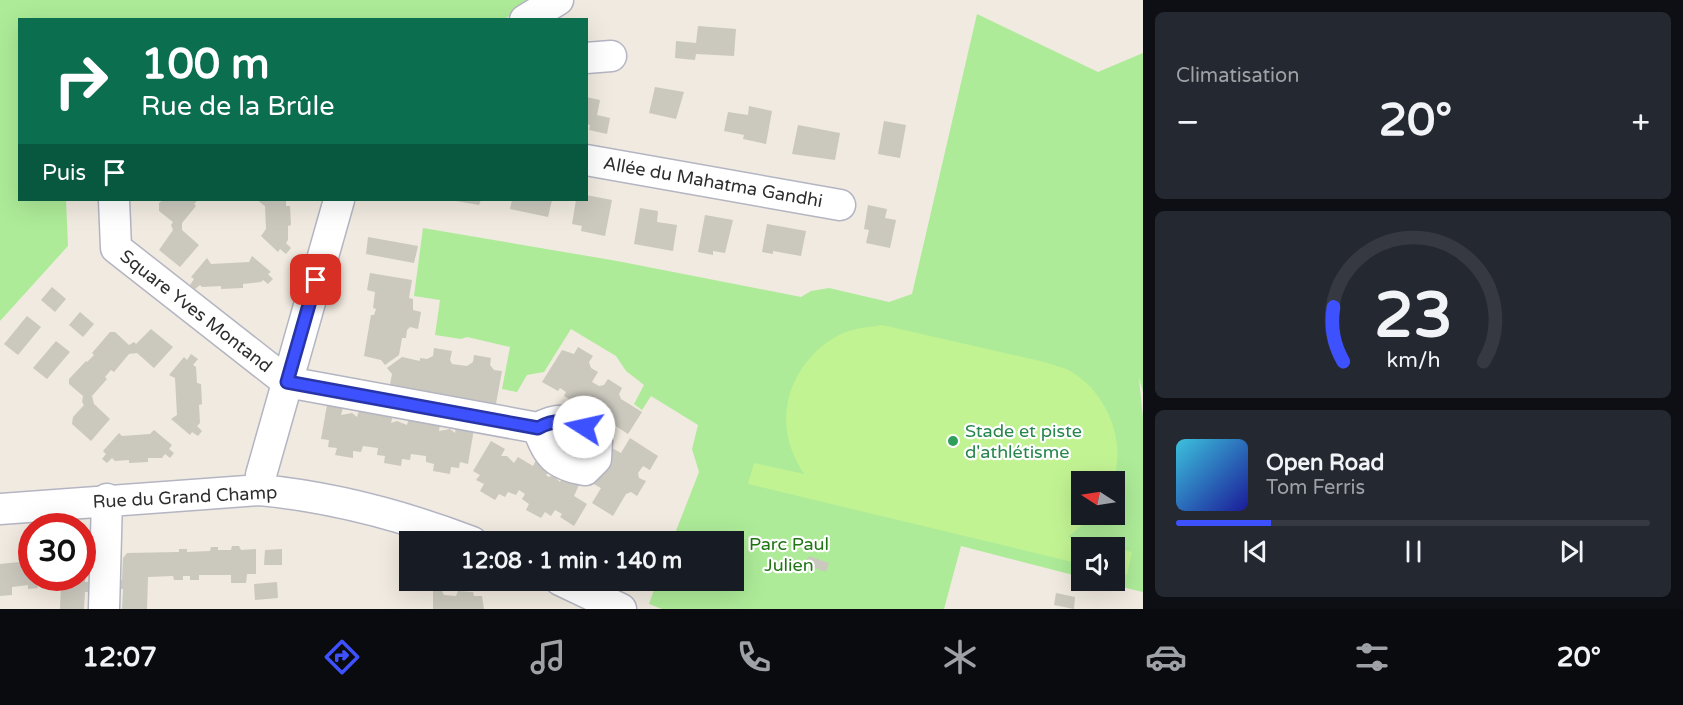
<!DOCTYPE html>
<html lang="fr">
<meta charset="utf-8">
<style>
body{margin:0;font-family:"Varela Round",sans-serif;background:#242831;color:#f1f3f6;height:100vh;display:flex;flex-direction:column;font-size:22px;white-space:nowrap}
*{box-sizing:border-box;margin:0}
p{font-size:20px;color:#9ea1a6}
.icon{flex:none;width:33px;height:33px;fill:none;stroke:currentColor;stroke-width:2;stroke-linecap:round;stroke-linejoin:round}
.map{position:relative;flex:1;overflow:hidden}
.panel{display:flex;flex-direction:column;gap:12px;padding:12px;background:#0d0f14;width:540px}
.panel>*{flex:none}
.banner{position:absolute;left:18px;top:18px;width:570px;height:183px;border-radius:0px;box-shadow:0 6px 24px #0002;background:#0b6e4f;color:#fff;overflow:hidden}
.needle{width:39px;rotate:282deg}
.fabs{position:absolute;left:1071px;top:471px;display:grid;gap:12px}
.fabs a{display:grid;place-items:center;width:54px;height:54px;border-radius:0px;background:#171b24;box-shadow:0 6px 24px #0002;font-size:30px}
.speed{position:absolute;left:18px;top:513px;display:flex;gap:12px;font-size:30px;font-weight:700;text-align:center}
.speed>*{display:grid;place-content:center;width:78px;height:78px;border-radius:50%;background:#171b24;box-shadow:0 6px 24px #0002;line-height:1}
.speed .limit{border:9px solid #d22;background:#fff;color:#111}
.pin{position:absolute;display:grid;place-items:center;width:51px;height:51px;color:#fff;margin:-26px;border-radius:12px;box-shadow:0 3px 9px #0006}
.me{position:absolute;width:66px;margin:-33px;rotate:280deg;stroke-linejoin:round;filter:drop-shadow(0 0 4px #0008)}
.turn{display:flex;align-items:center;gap:21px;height:126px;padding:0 24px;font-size:27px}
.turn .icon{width:78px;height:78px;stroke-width:2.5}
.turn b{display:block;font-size:42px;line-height:51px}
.then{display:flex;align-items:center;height:57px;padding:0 24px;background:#0003;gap:12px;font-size:22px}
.big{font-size:45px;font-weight:800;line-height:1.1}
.panel .card{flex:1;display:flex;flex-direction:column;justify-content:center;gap:9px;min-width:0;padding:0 21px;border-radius:9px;background:#242831}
.panel .dial{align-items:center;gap:0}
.dial svg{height:156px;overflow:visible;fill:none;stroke:#363941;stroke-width:7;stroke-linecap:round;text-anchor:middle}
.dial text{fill:#f1f3f6;stroke:none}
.song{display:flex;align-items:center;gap:18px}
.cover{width:72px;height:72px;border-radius:9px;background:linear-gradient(135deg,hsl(190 70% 55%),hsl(240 70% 35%))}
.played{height:6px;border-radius:3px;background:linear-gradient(90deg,#3e51ff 20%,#363941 20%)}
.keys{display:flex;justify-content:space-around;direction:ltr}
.heat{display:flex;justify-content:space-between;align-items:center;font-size:33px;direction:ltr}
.trip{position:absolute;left:399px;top:531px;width:345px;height:60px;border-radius:0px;background:#171b24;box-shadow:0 6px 24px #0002;font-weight:800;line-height:60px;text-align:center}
.tab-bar{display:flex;height:96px;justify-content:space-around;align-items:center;background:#090b0e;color:#9ea1a6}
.tab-bar .icon{width:42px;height:42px}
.tab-bar .selected{color:#3e51ff}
.tab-bar b{font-size:27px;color:#f1f3f6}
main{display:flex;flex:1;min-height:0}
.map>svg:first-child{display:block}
.green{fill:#adeb98;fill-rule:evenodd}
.pitch{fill:#c2f393}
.building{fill:#cbc8be}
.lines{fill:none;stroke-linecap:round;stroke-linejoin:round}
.minor-casing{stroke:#b4b5c2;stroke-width:33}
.minor{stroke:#fff;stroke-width:30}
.route-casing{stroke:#2835a6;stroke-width:15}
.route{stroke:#3e51ff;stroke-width:10}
.leisure-dot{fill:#2e9e5b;stroke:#fff;stroke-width:2}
.labels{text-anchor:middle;stroke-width:4.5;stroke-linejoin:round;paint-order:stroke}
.street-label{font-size:18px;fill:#2e2e2e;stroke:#fff}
.leisure-label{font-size:18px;fill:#27864d;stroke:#fff;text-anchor:start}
.park-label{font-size:18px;fill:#207514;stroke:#fff}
</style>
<main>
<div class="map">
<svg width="1143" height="609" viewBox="0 0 1143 609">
<rect width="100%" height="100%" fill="#f0eae0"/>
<path class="green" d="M0 0H534L503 20H20V200H66L68 246 0 321Z
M977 14 1098 72 1143 53V392L1139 378 1143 418V592L1097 581 1114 580V548H1082L1081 577 961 546 944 609H662L649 604 657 581 734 580V542L672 541 699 472 692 449 698 425 651 396 642 410 634 404 644 385 626 371 616 356 571 329 544 372 527 375 517 392 502 389 510 347 467 337 461 339 435 335 440 300 414 296 423 228 617 261 801 297 811 291 829 288 889 302 912 294ZM1082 482H1114V514H1082Z"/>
<path class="pitch" d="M882 325 1044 362C1052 365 1063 367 1070 371 1107 392 1127 442 1113 481L1082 482V514L1094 515 1068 537 1112 547 1082 548 1081 564 748 484 754 463 804 474C798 464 792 453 789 441 777 397 804 349 846 332 857 328 870 327 882 325Z
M1115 548 1132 552 1127 575 1115 572Z"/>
<path class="building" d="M698 26 736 29 734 56 696 54 695 60 675 58 676 41 696 43Z
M655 87 684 92 676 119 649 113Z
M586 97 600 100 597 115 610 118 607 134 589 130 590 125 586 124Z
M749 106 772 111 766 144 743 139 744 135 724 131 728 112 748 115Z
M884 121 906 125 900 158 878 154Z
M798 125 840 133 835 160 792 154Z
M586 195 612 200 605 236 581 231 582 226 572 224 576 200H586Z
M163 200H198L194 204 196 206 182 223V230L199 245 180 267 159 250 173 230 171 225 173 222 159 211V203Z
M257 200H286V206H290L291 225 288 226V240L286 243 291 248 286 254 280 249 278 252 261 236 266 229 265 206Z
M450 200H481L479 205Z
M512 200H552L548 217 510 209Z
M868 205 887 209 885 218 896 220 890 248 866 243 869 230 864 229Z
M640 208 658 211 657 222 677 225 673 251 634 244Z
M705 215 733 220 725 253 713 251V255L698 252Z
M767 224 806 231 801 256 773 251V254L762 252Z
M368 237 418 246 414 263 366 254Z
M252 256 271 272 268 274 273 279 268 284 263 280 261 282 243 284V288L221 289V286L202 287 200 285 195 289 190 285 194 279 191 277 207 258 211 264 249 262Z
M370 273 412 280 409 298 413 299V310L421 312 418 329 410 327 407 330 406 338H402L399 355 385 365 381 360 364 356 371 315H374L376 309 373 308 375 292 367 290Z
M52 287 66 299 55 312 41 300Z
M80 312 94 324 83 337 69 325Z
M27 316 41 327 18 355 4 344Z
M151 329 173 347 154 368 137 353 129 354 114 372 111 370 105 377 107 379 92 396 94 404 110 419 91 441 72 424 73 417 84 405 82 402 83 396 69 384V379L86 361 87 362 94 355 92 353 110 332H115L129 345 134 342 136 344Z
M56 341 70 352 47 379 33 368Z
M578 347 593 356 589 362 591 368 598 372 592 382 599 386 604 385 608 379 622 388 619 394 621 399 642 412 628 434 614 425 608 436 573 414 579 405 564 396 566 392 560 388 558 391 542 382 562 350 574 354Z
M434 348 452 351 450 360 452 364 467 366 473 362 474 355 491 358 490 365 494 370 502 371 495 409 389 390 392 374 387 368 402 357 420 361V358L427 359 433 356Z
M191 354 198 359 193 365 196 367 197 383 201 384 202 404 199 405 200 423 197 426 202 431 198 436 192 432 190 435 171 419 177 415 175 378 169 375 184 357 187 360Z
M327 405 343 408 341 415 352 413 357 417 359 410 393 415 391 423 397 421 407 425 409 418 440 423 439 431 450 429 455 433 456 426 474 429 468 464 460 462 459 468 451 467 450 474 433 471 434 464 426 462V456L411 454 410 460 402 459 401 466 384 463 385 456 377 455 378 448 363 446 361 452 353 451V458L335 455 337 448 328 447 329 440 321 439Z
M154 430 172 445 169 449 174 453 170 458 165 454 162 458H148V462L129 463V460L115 461 112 458 107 463 102 459 106 454 103 451 119 433 122 436 150 434Z
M630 438 658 456 650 470 643 466 638 473 639 478 646 481 637 496 631 492 626 494 613 516 592 503 601 488 590 482 610 447 621 453Z
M491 441 505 449 501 456H507L514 463 518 457 533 466 536 460 551 469 546 475 549 477 553 475 560 482 563 476 579 485 574 496 587 504 574 526 560 517 562 514 555 510 551 516 545 512 541 518 526 510 529 504 522 499 525 494 519 490 516 495 508 492 505 497 499 494 495 500 480 491 484 484 476 480 480 475 473 471Z
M232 546H239L241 550 256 549V574H247L246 583H231V575H199V580H190V576H183V580H174L173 576 148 577 147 609H122L123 589H120L119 580H122L123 558 127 553 179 552V549H187V552L210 551 211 547H218V550H231Z
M282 549V565H264L265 550Z
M809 556 829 563 826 572 805 564Z
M27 558V562L32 561V578H82V560L86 563 85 582H89L88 592H85L84 609H60L61 583 37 584 38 588 28 589V585L12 587V595L0 596V564L20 562V559Z
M277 582 278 598 255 600 254 584Z
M433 590 442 591 444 595 456 596 458 591 473 592 474 596H482L484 609H433Z
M1056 593 1075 597 1074 609 1054 605Z"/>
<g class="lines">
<defs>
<path id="minor" d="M525 20 558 0
M586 58 611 56
M586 160 840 205
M114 200 116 248 287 382 538 428C563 414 579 421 597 441L596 459 585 470C556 465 547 456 538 428
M260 490 261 475 339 200
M0 509 260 490C333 497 404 516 472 542
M560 580 621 609
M104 609 107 499"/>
</defs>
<use href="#minor" class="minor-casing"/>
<use href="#minor" class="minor"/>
</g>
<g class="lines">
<defs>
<path id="route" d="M316 280 287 382 538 428C554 419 567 420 584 427"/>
</defs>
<use href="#route" class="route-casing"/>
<use href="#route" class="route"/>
</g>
<circle class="leisure-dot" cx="953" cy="441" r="6"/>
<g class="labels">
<g class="street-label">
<text transform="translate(713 182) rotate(10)" y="6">Allée du Mahatma Gandhi</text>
<text transform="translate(196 311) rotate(38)" y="6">Square Yves Montand</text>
<text transform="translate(185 497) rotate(-3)" y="6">Rue du Grand Champ</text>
</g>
<g class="leisure-label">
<text x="965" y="437">Stade et piste<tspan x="965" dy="21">d'athlétisme</tspan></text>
</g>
<g class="park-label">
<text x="789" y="550">Parc Paul<tspan x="789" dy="21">Julien</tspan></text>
</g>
</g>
</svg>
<div class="fabs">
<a><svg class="needle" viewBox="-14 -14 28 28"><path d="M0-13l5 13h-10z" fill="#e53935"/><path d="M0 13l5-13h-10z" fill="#9ea1a6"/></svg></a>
<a><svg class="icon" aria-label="sound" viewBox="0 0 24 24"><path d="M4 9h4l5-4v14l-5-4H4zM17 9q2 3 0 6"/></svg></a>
</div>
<div class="speed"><div class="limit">30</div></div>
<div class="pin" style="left:316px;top:280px;background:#d93025"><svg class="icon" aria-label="arrive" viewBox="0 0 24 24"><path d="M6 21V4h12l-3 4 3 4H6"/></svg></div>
<svg class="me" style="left:584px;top:427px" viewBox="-20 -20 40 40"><circle r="19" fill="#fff"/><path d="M0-13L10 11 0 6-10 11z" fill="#3e51ff"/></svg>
<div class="trip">12:08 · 1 min · 140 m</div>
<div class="banner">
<div class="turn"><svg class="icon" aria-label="right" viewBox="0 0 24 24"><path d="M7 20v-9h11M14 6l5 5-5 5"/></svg><div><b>100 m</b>Rue de la Brûle</div></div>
<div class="then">Puis<svg class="icon" aria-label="arrive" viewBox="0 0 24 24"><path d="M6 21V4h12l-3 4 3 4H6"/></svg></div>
</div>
</div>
<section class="panel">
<div class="card"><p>Climatisation</p>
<div class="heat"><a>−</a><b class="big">20°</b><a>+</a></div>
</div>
<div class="card dial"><svg viewBox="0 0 100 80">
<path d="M14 69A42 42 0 1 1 86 69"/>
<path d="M14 69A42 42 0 0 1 9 41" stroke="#3e51ff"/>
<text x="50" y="56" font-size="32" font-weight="700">23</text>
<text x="50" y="72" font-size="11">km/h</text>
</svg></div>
<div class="card">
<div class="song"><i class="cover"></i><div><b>Open Road</b><p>Tom Ferris</p></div></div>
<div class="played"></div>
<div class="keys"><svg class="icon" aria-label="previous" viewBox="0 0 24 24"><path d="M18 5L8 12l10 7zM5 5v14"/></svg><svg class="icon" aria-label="pause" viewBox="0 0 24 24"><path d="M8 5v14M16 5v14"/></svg><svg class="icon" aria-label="next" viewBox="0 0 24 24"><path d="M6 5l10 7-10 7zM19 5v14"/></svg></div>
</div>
</section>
</main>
<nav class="tab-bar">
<b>12:07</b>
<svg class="icon selected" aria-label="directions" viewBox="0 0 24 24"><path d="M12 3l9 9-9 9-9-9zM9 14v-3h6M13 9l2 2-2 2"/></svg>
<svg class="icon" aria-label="music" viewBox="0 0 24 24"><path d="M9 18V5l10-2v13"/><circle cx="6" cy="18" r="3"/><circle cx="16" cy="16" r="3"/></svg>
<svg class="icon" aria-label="phone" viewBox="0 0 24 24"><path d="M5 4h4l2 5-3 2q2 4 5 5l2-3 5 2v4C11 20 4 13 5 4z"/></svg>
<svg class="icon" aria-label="climate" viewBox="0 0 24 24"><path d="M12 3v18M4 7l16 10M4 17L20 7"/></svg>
<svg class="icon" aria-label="car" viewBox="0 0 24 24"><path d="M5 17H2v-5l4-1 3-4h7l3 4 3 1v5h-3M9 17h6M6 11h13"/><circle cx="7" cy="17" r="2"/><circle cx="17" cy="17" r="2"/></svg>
<svg class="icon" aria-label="filters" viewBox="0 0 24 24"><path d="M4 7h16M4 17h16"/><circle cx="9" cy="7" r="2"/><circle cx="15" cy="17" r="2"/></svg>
<b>20°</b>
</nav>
